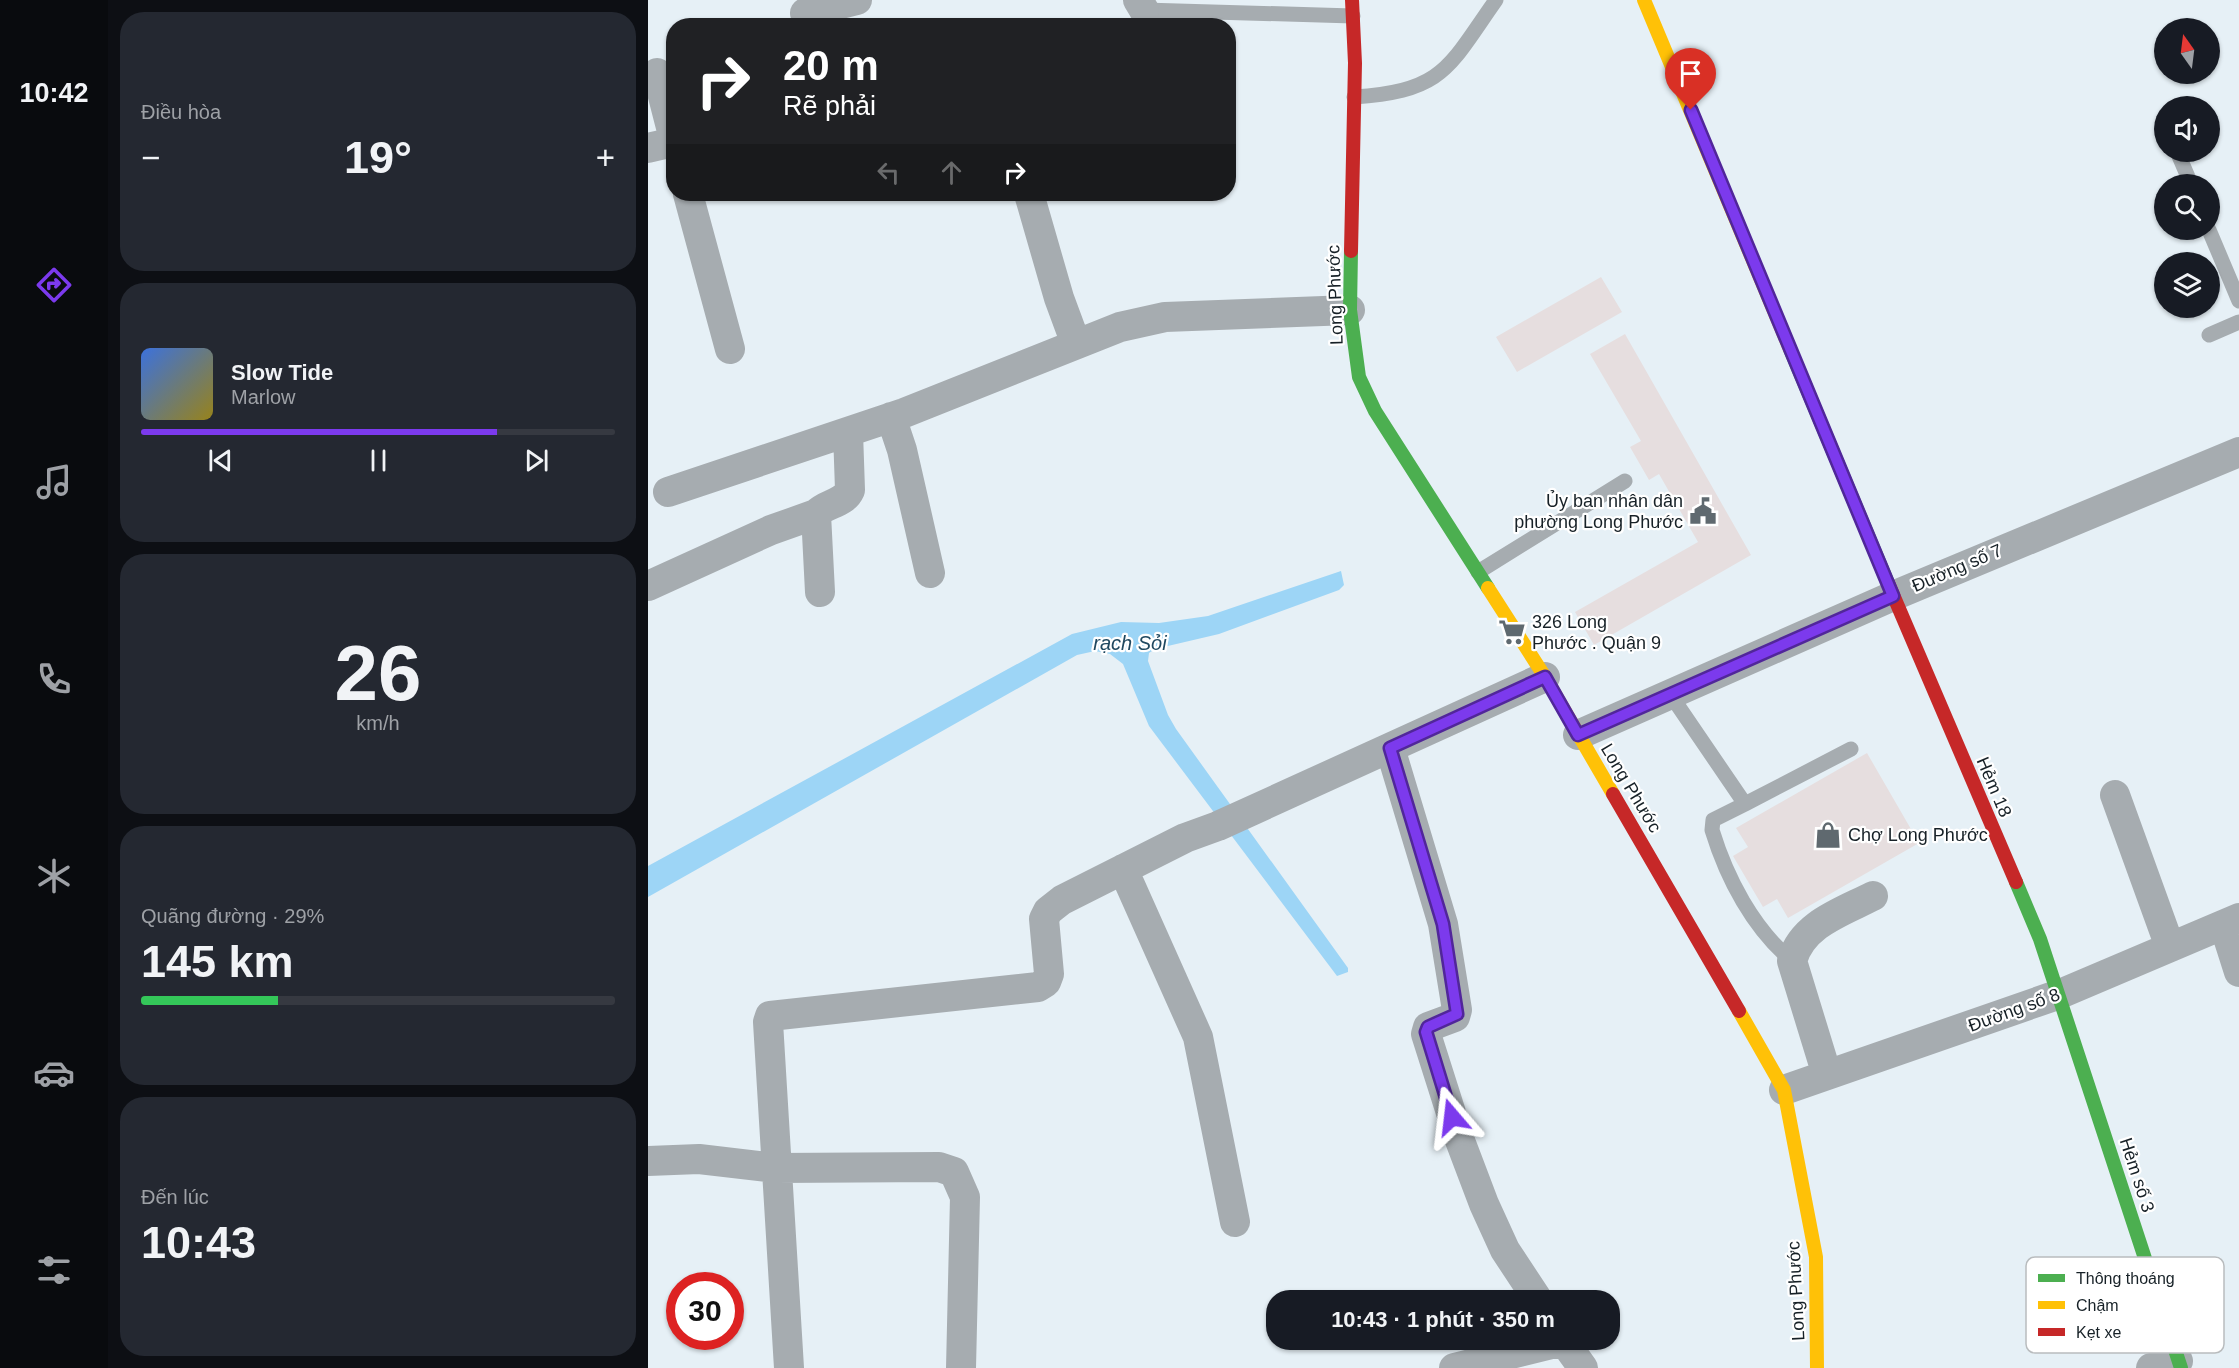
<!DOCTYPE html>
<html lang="vi">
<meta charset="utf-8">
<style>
body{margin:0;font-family:Arial,sans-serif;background:#242831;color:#f1f3f6;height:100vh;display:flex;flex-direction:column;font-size:22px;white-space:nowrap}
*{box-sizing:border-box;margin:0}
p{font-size:20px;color:#9ea1a6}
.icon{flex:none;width:33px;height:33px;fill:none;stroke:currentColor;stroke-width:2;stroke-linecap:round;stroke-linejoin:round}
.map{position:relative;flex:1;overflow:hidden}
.drawer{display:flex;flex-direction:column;gap:12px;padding:12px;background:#0d0f14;width:540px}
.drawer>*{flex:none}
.hud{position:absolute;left:18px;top:18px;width:570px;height:183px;border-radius:24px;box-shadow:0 2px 4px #0004;background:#202124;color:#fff;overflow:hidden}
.needle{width:39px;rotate:346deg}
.fabs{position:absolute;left:1506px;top:18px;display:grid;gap:12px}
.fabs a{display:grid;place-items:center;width:66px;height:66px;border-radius:50%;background:#171b24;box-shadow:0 2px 4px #0004;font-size:30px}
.speed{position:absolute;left:18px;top:1272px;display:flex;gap:12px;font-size:30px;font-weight:700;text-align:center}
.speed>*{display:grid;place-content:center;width:78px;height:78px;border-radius:50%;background:#171b24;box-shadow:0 2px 4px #0004;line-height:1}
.speed .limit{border:9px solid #d22;background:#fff;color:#111}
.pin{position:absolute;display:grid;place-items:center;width:51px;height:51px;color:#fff;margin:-62px -26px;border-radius:50% 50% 50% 0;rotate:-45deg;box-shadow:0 0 6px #0007}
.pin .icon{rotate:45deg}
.me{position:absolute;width:66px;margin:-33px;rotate:343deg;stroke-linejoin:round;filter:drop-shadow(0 0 4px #0008)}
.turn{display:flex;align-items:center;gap:21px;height:126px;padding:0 18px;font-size:27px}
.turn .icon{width:78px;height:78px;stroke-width:2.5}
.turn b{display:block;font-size:42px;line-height:51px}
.lanes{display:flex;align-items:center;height:57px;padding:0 18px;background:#0003;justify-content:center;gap:30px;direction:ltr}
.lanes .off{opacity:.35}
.big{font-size:45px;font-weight:700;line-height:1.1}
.drawer .tile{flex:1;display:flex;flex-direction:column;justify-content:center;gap:9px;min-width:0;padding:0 21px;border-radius:24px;background:#242831}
.drawer .dial{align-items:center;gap:0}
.dial b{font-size:78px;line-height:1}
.song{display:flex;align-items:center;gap:18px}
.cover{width:72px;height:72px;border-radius:9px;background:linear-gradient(135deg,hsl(220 70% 55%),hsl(50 70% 35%))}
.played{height:6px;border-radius:3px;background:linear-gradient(90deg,#7c3aed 75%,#363941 75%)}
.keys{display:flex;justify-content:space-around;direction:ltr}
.heat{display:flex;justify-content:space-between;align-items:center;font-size:33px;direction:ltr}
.charge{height:9px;border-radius:4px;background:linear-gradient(90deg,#34c759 29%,#363941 0)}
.trip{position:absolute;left:618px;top:1290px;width:354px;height:60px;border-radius:24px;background:#171b24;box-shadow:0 2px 4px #0004;font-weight:700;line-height:60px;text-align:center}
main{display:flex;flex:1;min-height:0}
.menu{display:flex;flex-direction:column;width:108px;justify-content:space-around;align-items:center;background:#090b0e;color:#9ea1a6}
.menu .icon{width:42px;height:42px}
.menu .active{color:#7c3aed}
.menu b{font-size:27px;color:#f1f3f6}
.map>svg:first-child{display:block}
.water{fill:#9dd5f6}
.building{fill:#e6dedf}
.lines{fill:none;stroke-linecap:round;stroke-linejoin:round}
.lane{stroke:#a6acb0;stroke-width:15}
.street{stroke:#a6acb0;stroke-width:30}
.fast{stroke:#4caf50;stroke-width:14}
.slow{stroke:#ffc107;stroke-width:14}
.jam{stroke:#c62828;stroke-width:14}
.route-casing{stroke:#51269a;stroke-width:15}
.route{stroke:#7c3aed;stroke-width:10}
.labels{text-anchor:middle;stroke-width:4.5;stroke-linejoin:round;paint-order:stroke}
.street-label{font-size:18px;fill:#172127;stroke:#fff}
.poi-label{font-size:18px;fill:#172127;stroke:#fff;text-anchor:start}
.water-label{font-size:20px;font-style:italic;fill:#1f4860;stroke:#fff}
.key{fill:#fff;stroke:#b9bcbe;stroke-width:1.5}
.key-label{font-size:16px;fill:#172127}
</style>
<main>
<nav class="menu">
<b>10:42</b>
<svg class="icon active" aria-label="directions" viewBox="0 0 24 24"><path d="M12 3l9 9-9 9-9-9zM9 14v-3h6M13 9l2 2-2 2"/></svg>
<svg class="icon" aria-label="music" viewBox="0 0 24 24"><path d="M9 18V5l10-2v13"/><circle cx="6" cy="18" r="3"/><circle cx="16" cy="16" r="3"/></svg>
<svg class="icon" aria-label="phone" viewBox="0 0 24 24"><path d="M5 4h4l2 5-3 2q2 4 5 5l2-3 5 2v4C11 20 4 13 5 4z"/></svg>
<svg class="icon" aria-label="climate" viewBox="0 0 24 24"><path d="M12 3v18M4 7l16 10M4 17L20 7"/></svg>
<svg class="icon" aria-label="car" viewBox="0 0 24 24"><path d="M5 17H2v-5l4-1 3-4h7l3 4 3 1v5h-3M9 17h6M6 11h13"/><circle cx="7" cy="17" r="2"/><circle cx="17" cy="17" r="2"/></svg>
<svg class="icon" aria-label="filters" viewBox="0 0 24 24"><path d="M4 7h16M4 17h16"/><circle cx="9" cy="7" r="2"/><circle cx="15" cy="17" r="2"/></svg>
</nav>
<section class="drawer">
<div class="tile"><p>Điều hòa</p>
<div class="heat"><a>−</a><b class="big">19°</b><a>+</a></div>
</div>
<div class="tile">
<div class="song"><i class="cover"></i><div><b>Slow Tide</b><p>Marlow</p></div></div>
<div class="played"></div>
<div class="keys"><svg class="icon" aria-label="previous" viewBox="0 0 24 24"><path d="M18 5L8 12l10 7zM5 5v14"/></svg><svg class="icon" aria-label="pause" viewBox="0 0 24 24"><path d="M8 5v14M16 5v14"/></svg><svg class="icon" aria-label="next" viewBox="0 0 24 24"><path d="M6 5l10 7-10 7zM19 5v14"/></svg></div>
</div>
<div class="tile dial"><b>26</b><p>km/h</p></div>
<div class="tile"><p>Quãng đường · 29%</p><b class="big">145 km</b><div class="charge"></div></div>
<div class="tile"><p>Đến lúc</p><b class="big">10:43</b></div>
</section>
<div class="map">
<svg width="1591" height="1368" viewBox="0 0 1591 1368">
<rect width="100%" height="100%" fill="#e6f0f6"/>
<path class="water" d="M693 571 696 585 691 590 571 634 507 649 501 653 500 661 520 715 528 729 700 968V972L689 976 501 726 475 664 462 654 447 651 429 655 0 897V866L424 634 473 622 511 623 560 616Z"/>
<path class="building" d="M953 277 974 312 869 372 848 337Z
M977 334 1103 555 946 645 927 612 1050 542 1011 474 1001 480 982 447 993 441 942 354Z
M1219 753 1271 843 1140 918 1129 899 1115 907 1085 856 1100 847 1088 828Z"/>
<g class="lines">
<path class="lane" d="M500 26 496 10 705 16
M706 97C796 91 800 68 848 0
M1531 156 1543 184
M1561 230 1591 301
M1561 335 1591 322
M830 572 977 481
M1022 694 1097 804 1203 749
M1097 804 1065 820 1064 830C1079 879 1105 928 1144 961"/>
<path class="street" d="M490 0 496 10
M157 13 209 0
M9 73 26 139
M0 148 26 142
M40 194 82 349
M381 194 411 298 428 344
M243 417 254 450 282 573
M20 492 256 413 472 327 517 317 702 310
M0 586 123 530 168 514
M172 592 168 514C178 503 196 504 202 490L200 432
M930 735 1245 596 1591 452
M742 748 795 924 809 1010 807 1017 780 1027 778 1034 811 1138 836 1204 857 1250 890 1300
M1467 795 1522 947
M475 869 550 1037 587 1222
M1576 925 1591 972
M1179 1075 1144 961C1154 924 1194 912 1225 896
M1136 1090 1412 994 1591 918
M0 1161 51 1159 128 1168 291 1167 306 1172 317 1197 313 1368
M915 1340 935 1368
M141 1368 120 1022 122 1016 390 987 398 982 401 974 396 919 400 911 414 900 537 838 570 826 897 677
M806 1368 916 1341
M1503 1368 1530 1361"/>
<path class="fast" d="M703 251 702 310 711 377 727 411 840 588
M1142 349 1240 583
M1368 882 1392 939 1533 1368"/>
<path class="slow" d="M996 0 1142 349
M840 588 897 677 965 794
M1091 1011 1136 1090 1168 1257 1169 1368"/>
<path class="jam" d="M703 251 707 63 704 0
M1240 583 1368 882
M965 794 1091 1011"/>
</g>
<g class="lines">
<defs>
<path id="route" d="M804 1117 778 1032 780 1027 809 1014 795 924 742 748 897 677 930 735 1245 596 1043 110"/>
</defs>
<use href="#route" class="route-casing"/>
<use href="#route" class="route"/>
</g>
<defs>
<symbol id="civic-bare" viewBox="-9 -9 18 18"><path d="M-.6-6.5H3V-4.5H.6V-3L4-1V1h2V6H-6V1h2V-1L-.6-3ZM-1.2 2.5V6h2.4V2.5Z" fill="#5f696f" stroke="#fff" stroke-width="2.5" paint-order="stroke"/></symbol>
<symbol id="supermarket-bare" viewBox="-9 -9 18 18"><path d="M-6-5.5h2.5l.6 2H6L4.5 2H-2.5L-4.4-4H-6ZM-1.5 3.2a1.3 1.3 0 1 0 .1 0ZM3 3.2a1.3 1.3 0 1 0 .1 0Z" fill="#5f696f" stroke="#fff" stroke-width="2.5" paint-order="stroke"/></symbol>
<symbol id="shop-bare" viewBox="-9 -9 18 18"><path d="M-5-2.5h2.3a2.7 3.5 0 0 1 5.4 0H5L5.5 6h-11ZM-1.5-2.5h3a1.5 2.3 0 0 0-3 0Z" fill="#5f696f" stroke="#fff" stroke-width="2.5" paint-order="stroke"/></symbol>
</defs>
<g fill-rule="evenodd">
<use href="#civic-bare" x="1036" y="492" width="38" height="38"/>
<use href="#supermarket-bare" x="845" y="613" width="38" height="38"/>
<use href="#shop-bare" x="1161" y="816" width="38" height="38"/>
</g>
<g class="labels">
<g class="street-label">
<text transform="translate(687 295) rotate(-92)" y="6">Long Phước</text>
<text transform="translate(1309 568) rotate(-23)" y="6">Đường số 7</text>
<text transform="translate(1346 787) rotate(67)" y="6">Hẻm 18</text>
<text transform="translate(983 788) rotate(59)" y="6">Long Phước</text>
<text transform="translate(1366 1010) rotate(-20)" y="6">Đường số 8</text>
<text transform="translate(1489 1175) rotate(72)" y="6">Hẻm số 3</text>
<text transform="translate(1148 1291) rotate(-93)" y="6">Long Phước</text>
</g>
<g class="poi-label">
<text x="1035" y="507" text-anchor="end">Ủy ban nhân dân<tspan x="1035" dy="21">phường Long Phước</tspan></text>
<text x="884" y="628">326 Long<tspan x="884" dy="21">Phước . Quận 9</tspan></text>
<text x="1200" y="841">Chợ Long Phước</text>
</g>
<g class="water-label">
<text x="482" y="650">rạch Sỏi</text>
</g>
</g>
<rect x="1378" y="1257" width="198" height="96" rx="9" class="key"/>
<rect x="1390" y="1274" width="27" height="8" fill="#4caf50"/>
<rect x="1390" y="1301" width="27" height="8" fill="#ffc107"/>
<rect x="1390" y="1328" width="27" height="8" fill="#c62828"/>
<g class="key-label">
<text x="1428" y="1284">Thông thoáng</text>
<text x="1428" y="1311">Chậm</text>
<text x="1428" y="1338">Kẹt xe</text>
</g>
</svg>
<div class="fabs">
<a><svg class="needle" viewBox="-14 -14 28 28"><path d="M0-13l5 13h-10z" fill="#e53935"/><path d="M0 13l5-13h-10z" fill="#9ea1a6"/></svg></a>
<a><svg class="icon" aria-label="sound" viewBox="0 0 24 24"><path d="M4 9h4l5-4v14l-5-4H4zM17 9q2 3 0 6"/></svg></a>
<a><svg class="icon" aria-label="search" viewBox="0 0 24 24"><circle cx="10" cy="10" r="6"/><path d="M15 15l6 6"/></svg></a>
<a><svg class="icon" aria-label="layers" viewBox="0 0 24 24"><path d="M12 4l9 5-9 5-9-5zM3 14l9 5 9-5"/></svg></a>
</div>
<div class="speed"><div class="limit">30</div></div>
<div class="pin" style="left:1043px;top:110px;background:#d93025"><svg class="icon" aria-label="arrive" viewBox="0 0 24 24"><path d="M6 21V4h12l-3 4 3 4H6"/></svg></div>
<svg class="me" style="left:804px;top:1117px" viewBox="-20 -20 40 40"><path d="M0-17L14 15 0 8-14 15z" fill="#7c3aed" stroke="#fff" stroke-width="4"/></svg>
<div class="trip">10:43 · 1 phút · 350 m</div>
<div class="hud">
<div class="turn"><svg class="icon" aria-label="right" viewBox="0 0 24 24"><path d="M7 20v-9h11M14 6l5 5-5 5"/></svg><div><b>20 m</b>Rẽ phải</div></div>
<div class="lanes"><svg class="icon off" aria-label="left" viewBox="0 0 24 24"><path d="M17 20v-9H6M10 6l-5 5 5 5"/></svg><svg class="icon off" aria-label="ahead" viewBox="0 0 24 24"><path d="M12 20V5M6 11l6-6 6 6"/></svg><svg class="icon" aria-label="right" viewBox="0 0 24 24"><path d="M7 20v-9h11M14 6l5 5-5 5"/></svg></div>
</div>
</div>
</main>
